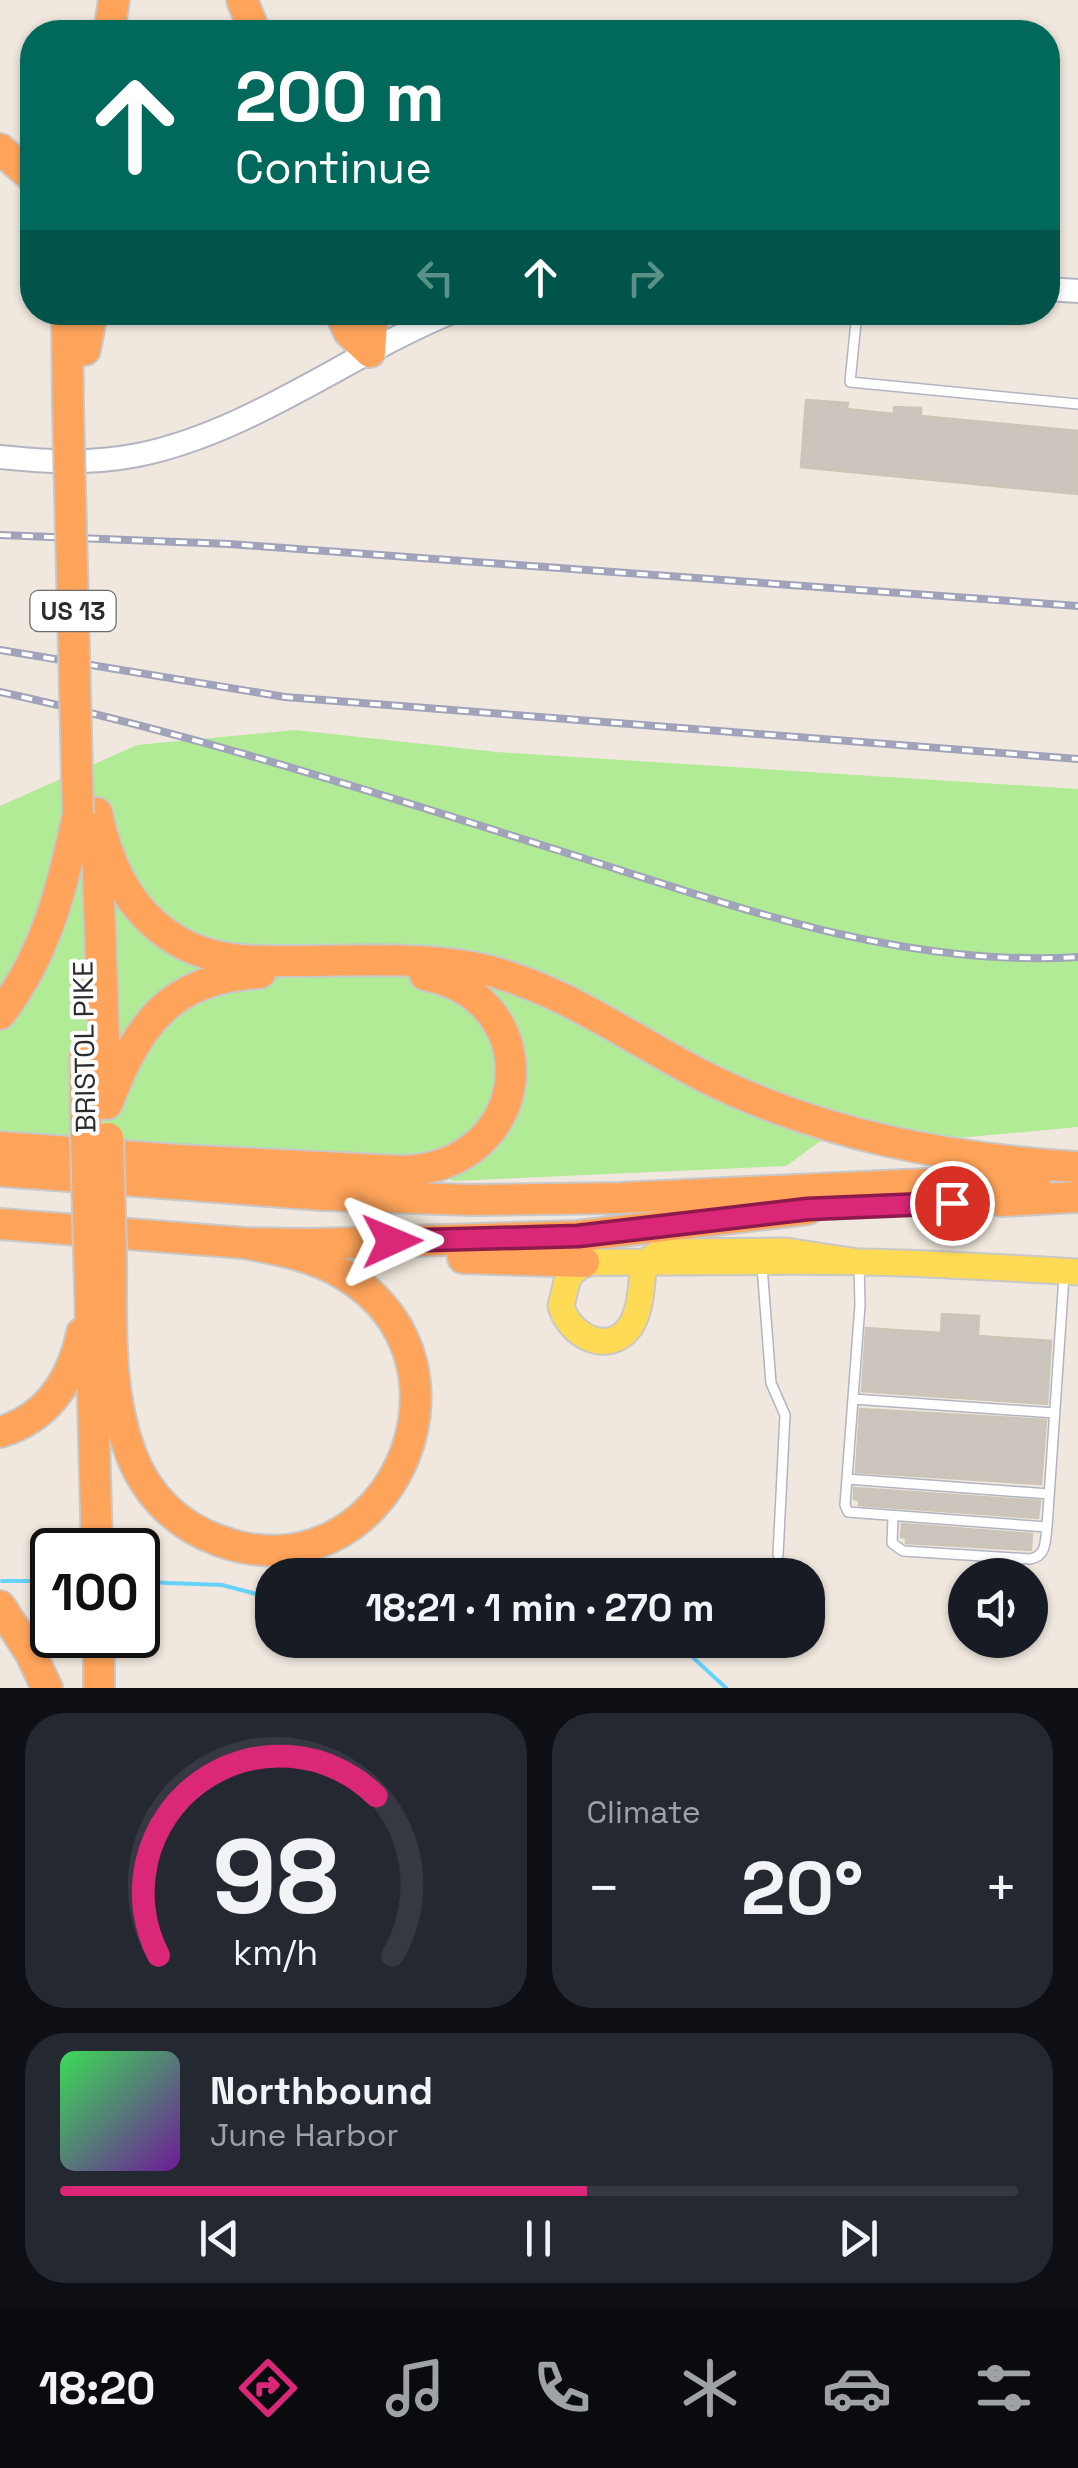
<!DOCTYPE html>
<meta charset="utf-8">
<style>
body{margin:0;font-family:"Space Grotesk",sans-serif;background:#242831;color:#f1f3f6;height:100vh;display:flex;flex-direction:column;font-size:38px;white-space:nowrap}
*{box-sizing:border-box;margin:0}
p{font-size:32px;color:#9ea1a6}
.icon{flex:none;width:55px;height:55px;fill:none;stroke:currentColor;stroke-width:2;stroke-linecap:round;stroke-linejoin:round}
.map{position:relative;height:1688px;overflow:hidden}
.details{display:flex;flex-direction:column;gap:25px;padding:25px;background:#0d0f14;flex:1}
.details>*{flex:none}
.hud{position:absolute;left:20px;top:20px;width:1040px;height:305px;border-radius:40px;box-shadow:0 2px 8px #0004;background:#00695c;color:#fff;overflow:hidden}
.buttons{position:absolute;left:948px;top:1558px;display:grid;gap:20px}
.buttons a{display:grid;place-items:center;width:100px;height:100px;border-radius:50%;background:#171b24;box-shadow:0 2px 8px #0004;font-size:50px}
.speed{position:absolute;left:30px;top:1528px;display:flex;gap:20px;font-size:50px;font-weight:700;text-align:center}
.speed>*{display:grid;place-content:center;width:130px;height:130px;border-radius:50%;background:#171b24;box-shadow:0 2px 8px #0004;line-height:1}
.speed .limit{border:5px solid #111;border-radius:15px;background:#fff;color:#111}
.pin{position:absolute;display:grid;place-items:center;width:85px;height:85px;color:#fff;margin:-42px;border:5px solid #fff;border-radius:50%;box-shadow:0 2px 10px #0007}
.me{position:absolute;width:110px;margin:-55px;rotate:89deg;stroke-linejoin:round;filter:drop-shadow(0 0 8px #0008)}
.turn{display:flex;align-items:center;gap:35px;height:210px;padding:0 50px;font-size:45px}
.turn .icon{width:130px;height:130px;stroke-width:2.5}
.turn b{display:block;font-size:70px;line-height:85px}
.lanes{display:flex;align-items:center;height:95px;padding:0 50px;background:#0003;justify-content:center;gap:50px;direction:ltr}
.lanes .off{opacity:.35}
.big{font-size:75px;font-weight:700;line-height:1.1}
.details .widget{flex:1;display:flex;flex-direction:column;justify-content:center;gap:15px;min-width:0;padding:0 35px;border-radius:40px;background:#242831}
.details .dial{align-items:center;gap:0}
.dial svg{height:260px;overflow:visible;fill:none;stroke:#363941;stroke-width:7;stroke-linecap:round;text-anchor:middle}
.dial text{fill:#f1f3f6;stroke:none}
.song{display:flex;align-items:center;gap:30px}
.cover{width:120px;height:120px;border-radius:15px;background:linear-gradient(135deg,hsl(130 70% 55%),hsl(280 70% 35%))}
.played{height:10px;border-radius:5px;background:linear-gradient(90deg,#db2777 55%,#363941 55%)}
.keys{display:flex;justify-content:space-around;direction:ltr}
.heat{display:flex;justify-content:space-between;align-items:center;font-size:55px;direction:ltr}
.details .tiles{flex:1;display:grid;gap:25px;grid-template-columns:1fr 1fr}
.widget:last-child{grid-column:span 2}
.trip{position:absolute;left:255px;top:1558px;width:570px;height:100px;border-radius:40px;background:#171b24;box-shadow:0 2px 8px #0004;font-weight:700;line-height:100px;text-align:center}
.tab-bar{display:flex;height:160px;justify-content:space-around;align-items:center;background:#090b0e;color:#9ea1a6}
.tab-bar .icon{width:70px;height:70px}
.tab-bar .active{color:#db2777}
.tab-bar b{font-size:45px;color:#f1f3f6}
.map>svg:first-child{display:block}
.green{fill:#b1eb96}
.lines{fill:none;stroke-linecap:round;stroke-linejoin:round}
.stream{stroke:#67d2fb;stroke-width:4}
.building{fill:#cbc5bd;stroke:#ccc5b7;stroke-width:2.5}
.lane-casing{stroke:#b2b4c2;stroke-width:12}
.secondary-casing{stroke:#b2b4c2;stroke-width:26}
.primary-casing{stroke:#c8c8c8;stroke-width:29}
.highway-casing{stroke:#c8c8c8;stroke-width:34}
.lane{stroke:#fff;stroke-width:9}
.secondary{stroke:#fff;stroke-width:22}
.primary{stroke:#ffda54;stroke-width:25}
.highway{stroke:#ffa45a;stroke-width:30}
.rail-casing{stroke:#a0a3b9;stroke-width:8}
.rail{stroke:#fff;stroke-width:4;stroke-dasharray:11;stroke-linecap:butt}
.highway-bridge-casing{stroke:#c8c8c8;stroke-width:34;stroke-linecap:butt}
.highway-bridge{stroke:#ffa45a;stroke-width:30}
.route-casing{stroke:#8e194d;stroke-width:25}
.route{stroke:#db2777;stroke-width:18}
.labels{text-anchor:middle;stroke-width:8;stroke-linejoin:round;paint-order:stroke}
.shield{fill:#fff;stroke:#6c6c6c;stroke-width:2.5}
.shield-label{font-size:25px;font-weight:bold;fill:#2d2d2d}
.street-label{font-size:28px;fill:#2d2d2d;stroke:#fff}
</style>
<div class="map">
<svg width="1078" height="1688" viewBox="0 0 1078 1688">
<rect width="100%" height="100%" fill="#f0e8de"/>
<path class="green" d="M295 730 497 752 1078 789V1127L957 1138 822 1140 786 1166 453 1181 414 1156 265 1151 0 1132V806L137 745Z"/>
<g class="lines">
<path class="stream" d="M2 1581H52
M142 1582 222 1585 272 1598
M674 1640 726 1688"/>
</g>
<path class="building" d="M806 400 848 403 847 409 894 414V407L921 408V416L1078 431V494L801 467Z
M942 1314 979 1316 978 1336 1051 1341 1047 1404 862 1391 866 1328 941 1333Z
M860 1409 1046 1420 1041 1484 856 1472Z
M854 1488 1040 1501 1038 1518 859 1505V1500L854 1499Z
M902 1524 1032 1534 1031 1550 906 1543V1537H901Z"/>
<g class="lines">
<defs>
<path id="lane" d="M857 312 850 382 1078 404
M859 1264 860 1305 845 1505 848 1512 1047 1527 1064 1276
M762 1266 771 1383 785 1415 778 1555
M853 1399 1055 1413
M847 1479 1049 1494
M893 1517 892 1543 903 1551 1030 1559C1047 1556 1045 1541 1047 1527"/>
<path id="secondary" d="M1048 289 1078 291
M0 457C46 462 92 464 138 455 251 432 347 355 452 312"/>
<path id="primary" d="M858 1262 786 1251 660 1252 644 1263C641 1283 642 1309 630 1327 608 1357 569 1335 561 1306L568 1277 584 1262C677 1263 770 1260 862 1262 934 1263 1006 1268 1078 1272"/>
<path id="highway" d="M242 0 255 32
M109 32 114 0
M0 149 32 177
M67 312 68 407
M340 312 349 332 370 352
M368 312 372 323 370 352
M85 350 92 312
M97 813C109 870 133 919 187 946 222 963 260 961 298 961 356 961 416 957 472 967 556 983 630 1039 705 1077 821 1135 949 1159 1078 1167
M97 846 106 1095
M0 1014C46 955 63 886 78 814
M85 1057 86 1136
M107 1104C138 1025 168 979 260 973
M0 1147 179 1160 403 1171C536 1166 549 999 425 975
M0 1171 323 1195 472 1200 619 1198 1035 1179
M1002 1201 1078 1197
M0 1224 244 1243 311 1244 578 1236 808 1209
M89 1249 97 1550
M111 1250C112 1318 106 1389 131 1454 147 1496 178 1526 220 1541 386 1601 494 1366 345 1275 314 1256 280 1250 244 1243
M463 1258 584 1262
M0 1432C48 1418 72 1380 82 1333
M0 1606 31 1654 47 1688
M99 1635V1688"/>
</defs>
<use href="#lane" class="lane-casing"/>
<use href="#secondary" class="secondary-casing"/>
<use href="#primary" class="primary-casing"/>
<use href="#highway" class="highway-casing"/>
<use href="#lane" class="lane"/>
<use href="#secondary" class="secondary"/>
<use href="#primary" class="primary"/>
<use href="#highway" class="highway"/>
<defs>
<path id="rail" d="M0 535 230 544 1078 606
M0 650 285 697 1078 759
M0 692C188 733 371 791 554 849 726 903 895 968 1078 957"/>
</defs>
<use href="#rail" class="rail-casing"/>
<use href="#rail" class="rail"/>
<defs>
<path id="highway-bridge" d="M68 407 78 814
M86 1136 89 1249
M108 1138 111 1250"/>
</defs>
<use href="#highway-bridge" class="highway-bridge-casing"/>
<use href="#highway-bridge" class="highway-bridge"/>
</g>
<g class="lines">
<defs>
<path id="route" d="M392 1241 578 1236 808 1209 952 1203"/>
</defs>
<use href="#route" class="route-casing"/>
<use href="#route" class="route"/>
</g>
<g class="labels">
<rect class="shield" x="30.5" y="591" width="85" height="40" rx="8"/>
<g class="shield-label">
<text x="73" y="620">US 13</text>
</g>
<g class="street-label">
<text transform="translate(84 1047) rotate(-91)" y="10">BRISTOL PIKE</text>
</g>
</g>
</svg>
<div class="buttons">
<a><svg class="icon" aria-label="sound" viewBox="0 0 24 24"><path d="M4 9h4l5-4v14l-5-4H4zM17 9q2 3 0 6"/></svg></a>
</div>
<div class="speed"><div class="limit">100</div></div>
<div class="pin" style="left:952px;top:1203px;background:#d93025"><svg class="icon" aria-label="arrive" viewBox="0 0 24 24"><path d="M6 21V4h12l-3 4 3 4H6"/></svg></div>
<svg class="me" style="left:392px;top:1241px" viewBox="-20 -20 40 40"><path d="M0-17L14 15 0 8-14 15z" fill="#db2777" stroke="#fff" stroke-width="4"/></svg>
<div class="trip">18:21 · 1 min · 270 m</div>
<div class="hud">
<div class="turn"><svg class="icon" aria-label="ahead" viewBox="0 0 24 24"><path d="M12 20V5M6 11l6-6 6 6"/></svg><div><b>200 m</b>Continue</div></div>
<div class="lanes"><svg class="icon off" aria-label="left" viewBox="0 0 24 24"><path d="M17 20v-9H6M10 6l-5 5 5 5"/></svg><svg class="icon" aria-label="ahead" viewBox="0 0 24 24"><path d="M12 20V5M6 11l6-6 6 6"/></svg><svg class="icon off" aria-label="right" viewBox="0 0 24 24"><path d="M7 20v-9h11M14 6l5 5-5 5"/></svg></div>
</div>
</div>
<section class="details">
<div class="tiles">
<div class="widget dial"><svg viewBox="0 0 100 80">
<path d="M14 69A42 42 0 1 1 86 69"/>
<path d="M14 69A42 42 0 0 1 81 20" stroke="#db2777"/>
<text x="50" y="56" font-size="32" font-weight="700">98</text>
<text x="50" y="72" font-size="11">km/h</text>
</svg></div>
<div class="widget"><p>Climate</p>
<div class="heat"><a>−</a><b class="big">20°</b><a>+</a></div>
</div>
<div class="widget">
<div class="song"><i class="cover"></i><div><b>Northbound</b><p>June Harbor</p></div></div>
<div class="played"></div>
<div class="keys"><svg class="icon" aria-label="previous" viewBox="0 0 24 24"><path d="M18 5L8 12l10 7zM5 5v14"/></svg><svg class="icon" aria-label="pause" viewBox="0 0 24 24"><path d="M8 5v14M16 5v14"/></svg><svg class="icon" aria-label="next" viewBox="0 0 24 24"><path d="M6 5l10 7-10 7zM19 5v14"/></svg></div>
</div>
</div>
</section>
<nav class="tab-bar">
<b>18:20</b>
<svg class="icon active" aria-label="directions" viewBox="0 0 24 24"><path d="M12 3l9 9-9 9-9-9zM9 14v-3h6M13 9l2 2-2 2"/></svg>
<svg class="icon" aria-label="music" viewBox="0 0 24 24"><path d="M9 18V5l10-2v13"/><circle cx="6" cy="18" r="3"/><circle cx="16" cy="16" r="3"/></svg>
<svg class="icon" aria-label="phone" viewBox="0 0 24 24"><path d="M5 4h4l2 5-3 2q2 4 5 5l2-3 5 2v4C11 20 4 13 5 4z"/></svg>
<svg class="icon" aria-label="climate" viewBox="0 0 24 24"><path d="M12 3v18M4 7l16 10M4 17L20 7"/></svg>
<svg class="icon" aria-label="car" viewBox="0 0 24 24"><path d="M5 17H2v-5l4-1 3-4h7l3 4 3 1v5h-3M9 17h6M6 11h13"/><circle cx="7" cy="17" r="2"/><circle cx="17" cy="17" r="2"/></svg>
<svg class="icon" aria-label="filters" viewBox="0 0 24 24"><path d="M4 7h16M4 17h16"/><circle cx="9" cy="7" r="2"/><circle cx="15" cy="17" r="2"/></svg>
</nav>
